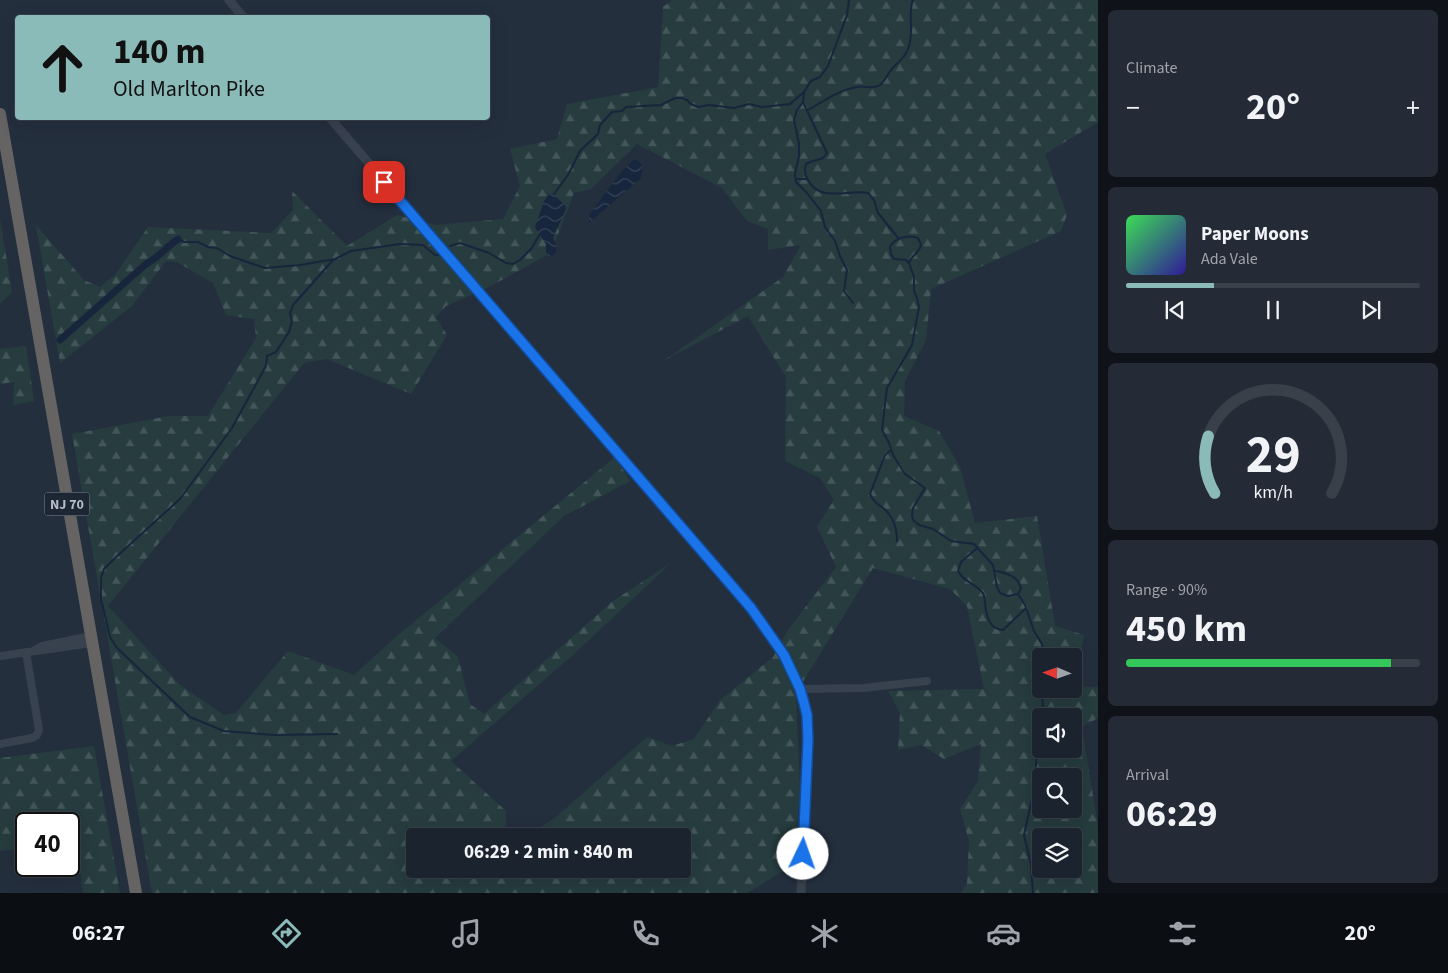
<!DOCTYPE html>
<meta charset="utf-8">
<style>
body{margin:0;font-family:"Source Sans 3",sans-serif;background:#242b36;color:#f1f3f6;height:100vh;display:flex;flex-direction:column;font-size:19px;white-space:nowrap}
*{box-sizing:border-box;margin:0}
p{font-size:16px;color:#a0a4aa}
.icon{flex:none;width:28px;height:28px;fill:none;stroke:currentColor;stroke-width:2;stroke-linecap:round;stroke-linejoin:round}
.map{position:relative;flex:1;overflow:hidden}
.sheet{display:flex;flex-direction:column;gap:10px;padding:10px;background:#0f1319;width:350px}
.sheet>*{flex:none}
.banner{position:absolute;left:15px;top:15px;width:475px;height:105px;border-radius:5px;box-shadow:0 5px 20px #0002,0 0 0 1px #39404a;background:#8bbbb9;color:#111;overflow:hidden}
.needle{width:32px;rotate:272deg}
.tools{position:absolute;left:1032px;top:648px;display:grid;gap:10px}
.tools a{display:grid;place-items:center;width:50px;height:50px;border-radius:5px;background:#1b232e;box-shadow:0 5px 20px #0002,0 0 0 1px #39404a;font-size:25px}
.speed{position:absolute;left:15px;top:812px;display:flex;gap:10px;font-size:25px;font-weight:700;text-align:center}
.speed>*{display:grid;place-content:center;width:65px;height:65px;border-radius:50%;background:#1b232e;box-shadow:0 5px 20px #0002,0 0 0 1px #39404a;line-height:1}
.speed .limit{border:2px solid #111;border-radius:8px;background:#fff;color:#111}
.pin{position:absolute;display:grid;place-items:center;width:42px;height:42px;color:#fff;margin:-21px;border-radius:10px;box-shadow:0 2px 8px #0006}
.me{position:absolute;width:55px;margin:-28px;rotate:3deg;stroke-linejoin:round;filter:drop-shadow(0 0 4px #0008)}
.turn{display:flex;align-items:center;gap:18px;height:105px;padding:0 15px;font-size:22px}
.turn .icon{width:65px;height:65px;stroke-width:2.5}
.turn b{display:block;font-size:35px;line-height:42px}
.big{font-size:38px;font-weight:700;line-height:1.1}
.sheet .widget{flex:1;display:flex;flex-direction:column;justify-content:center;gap:8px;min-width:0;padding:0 18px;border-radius:8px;background:#242b36}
.sheet .dial{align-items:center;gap:0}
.dial svg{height:130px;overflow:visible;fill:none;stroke:#39404a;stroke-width:7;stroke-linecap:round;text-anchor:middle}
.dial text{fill:#f1f3f6;stroke:none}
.song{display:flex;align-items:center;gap:15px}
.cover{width:60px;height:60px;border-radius:8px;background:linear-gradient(135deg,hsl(130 70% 55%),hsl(250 70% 35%))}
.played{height:5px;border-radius:2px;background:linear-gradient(90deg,#8bbbb9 30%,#39404a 30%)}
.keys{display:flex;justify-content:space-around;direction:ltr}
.heat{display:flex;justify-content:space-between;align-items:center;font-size:28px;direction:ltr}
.charge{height:8px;border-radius:4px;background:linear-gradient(90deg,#34c759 90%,#39404a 0)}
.trip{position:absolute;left:406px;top:828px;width:285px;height:50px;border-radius:5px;background:#1b232e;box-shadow:0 5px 20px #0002,0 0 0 1px #39404a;font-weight:700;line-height:50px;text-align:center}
.dock{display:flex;height:80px;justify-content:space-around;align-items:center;background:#0b0e12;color:#a0a4aa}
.dock .icon{width:35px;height:35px}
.dock .current{color:#8bbbb9}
.dock b{font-size:22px;color:#f1f3f6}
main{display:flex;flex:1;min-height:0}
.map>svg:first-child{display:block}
.forest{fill:url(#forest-firs);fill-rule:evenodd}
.water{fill:url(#water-waves)}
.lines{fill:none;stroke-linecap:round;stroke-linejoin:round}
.stream{stroke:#17263c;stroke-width:2}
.canal{stroke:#17263c;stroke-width:7}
.minor{stroke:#38414e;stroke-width:8}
.tertiary{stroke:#38414e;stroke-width:9}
.trunk{stroke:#656462;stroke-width:12}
.route-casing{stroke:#114b97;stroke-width:12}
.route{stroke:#1a73e8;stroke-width:9}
.labels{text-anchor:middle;stroke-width:5;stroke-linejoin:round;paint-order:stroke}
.shield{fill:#1d2633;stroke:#878f9c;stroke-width:1}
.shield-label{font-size:14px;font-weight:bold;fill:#b4bcc9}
</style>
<main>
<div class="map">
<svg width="1098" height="893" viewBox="0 0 1098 893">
<defs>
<pattern id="forest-firs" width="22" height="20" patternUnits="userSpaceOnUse" patternTransform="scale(1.25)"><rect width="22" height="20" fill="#263c3f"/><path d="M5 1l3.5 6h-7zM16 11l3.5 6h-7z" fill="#435659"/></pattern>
<pattern id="water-waves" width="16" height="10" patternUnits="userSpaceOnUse" patternTransform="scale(1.25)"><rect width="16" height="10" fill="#17263c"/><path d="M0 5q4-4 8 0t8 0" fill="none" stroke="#364457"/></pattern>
</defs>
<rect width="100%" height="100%" fill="#242f3e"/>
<path class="forest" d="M672 0H1098V122L1045 154 1067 215 1061 231 931 289 926 340 905 381 904 416 939 431 960 467 975 523 1037 516 1055 626 1084 635 1075 686 1098 687V718L1082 727 1098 826V893H961L967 883 969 841 960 809 978 781 981 744 944 759 921 745 898 750 900 713 888 691 984 689 967 606 950 589 873 568 796 693 800 792 793 865 747 893H152L72 434 169 416H208L256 338 254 319 226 315 213 283 177 262 166 261 132 306 60 363 36 225 84 280 100 287 115 275 148 227 271 233 293 210 292 191 347 246 397 215 436 225 503 219 520 186 510 149 557 139 567 104 658 87 663 7ZM637 144 722 188 747 221 768 229V250L801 245 783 277 665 360 748 316 786 377 785 461 820 478 834 500 817 527 836 567 788 630 773 657 720 700 694 739 672 746 647 737 556 817 534 832 506 831V811L451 761 575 653 671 563 613 601 484 714 470 704 458 657 435 638 564 516 630 481 615 457 398 635 354 675 288 651 236 713 224 715 180 685 108 606 304 363 327 359 411 394 447 335 436 317 446 306 489 287 551 253 574 193 591 189ZM1041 656H1074V689H1041ZM1041 716H1074V749H1041ZM1041 776H1074V809H1041ZM415 836H682V869H415ZM1041 836H1074V869H1041Z
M0 219 12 292 0 304Z
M26 346 34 401 13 405 14 382 0 384V349Z
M94 746 120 893H83L76 843H69V824H26V848L0 851V758Z"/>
<path class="water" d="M633 160H637C644 164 643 173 640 179L589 223V215L621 172Z
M550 193 556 195V197L565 205 566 209 553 238 556 245V252L552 256H548L546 252V244L535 227 544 201Z"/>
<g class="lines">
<path class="stream" d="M804 92 803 102 827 153 823 158 810 162 806 164C804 170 805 175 808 180 819 203 849 189 868 193L874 200 878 213 899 239
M803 102 797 110 794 120 799 144V156L795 174 796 182 807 193 821 211 825 227 835 241 840 256 847 270 844 291 853 303
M808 110C824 101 839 90 857 87 864 85 873 90 880 85 884 82 886 77 889 73 895 63 903 62 908 49 915 32 907 13 913 0
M796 179H807
M554 194 568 175 580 151 598 134 600 125 612 112 622 111 626 107 661 105 675 98H682L687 100 691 104 698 107 709 105 734 108 749 104 762 107 790 104 804 92 811 81 820 77 828 66 847 15 849 0
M178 239 184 242H198L208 247 217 248 230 256 265 268 300 265 335 259 351 251 400 244 423 245 435 255H440
M450 246 460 243 489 253 506 263 513 264 520 260 531 249 540 234
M333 260 293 305 290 313 292 321 289 332 276 352 267 356 266 366 232 428 180 499 115 558 104 569 101 578V599L110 637 117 648 190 717 224 731 274 735 337 734
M909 263C911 256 919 253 921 245L918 238C908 234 896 238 890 246L891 254 894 259 906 260 909 263 914 277V291L917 298 919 307 912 345 887 388 882 430 889 443 893 455 905 474 925 488 913 508 912 515 913 520 919 525 933 529 951 541 974 544 993 565 997 587 1000 593 1008 596 1018 594
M891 450 885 455 870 494C873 501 877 504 883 508 894 517 897 528 897 541
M977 548 961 562 958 571C964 583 978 584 984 595 986 608 985 629 1003 630L1025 609
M996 571C1006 573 1019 576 1021 589L1018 594
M1018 594 1025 605 1034 631 1042 644 1044 656
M1041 678C1040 691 1045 703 1042 716
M1033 893 1031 865 1024 835 1034 790 1038 739 1041 719"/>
<path class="canal" d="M60 340 146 264C158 258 166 247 178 239"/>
<path class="minor" d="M35 650 42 646 91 636
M0 656 92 643
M800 689 863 688 927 681
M0 744 32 738 37 735 39 730 26 652"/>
<path class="tertiary" d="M229 0 244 18
M330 118 751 608 785 655 800 689 807 715V758L801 893"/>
<path class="trunk" d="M0 114 136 893"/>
</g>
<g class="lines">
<defs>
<path id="route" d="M384 182 751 608 784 655 800 689 804 703 807 715 808 740 803 854"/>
</defs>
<use href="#route" class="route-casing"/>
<use href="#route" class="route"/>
</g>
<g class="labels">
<rect class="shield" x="44.5" y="492.5" width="45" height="23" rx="4"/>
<g class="shield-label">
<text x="67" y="509">NJ 70</text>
</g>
</g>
</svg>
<div class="tools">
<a><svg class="needle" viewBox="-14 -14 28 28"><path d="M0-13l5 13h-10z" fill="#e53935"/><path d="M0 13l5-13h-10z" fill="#a0a4aa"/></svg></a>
<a><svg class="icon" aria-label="sound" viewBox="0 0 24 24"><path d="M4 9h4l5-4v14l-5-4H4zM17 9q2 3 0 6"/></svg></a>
<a><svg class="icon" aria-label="search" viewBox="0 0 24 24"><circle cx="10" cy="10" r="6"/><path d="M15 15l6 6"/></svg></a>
<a><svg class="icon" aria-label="layers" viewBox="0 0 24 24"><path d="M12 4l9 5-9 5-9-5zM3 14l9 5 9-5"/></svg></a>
</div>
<div class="speed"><div class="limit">40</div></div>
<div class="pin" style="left:384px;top:182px;background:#d93025"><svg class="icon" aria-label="arrive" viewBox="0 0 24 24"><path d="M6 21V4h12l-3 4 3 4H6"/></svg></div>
<svg class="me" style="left:803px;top:854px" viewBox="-20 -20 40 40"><circle r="19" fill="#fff"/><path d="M0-13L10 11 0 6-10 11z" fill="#1a73e8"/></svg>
<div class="trip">06:29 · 2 min · 840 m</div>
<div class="banner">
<div class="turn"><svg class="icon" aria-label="ahead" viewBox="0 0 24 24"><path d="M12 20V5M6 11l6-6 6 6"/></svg><div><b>140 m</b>Old Marlton Pike</div></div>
</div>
</div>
<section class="sheet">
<div class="widget"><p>Climate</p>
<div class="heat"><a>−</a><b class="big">20°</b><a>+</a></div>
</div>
<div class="widget">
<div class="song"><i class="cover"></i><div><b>Paper Moons</b><p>Ada Vale</p></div></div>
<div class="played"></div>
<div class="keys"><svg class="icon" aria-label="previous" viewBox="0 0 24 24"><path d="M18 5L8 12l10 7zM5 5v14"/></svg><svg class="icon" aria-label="pause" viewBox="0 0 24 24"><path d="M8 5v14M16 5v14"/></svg><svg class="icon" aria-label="next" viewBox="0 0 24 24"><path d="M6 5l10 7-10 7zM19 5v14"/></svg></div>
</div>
<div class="widget dial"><svg viewBox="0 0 100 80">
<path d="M14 69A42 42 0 1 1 86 69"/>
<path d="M14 69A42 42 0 0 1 10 34" stroke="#8bbbb9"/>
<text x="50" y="56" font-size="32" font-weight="700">29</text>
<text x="50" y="72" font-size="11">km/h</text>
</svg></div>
<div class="widget"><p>Range · 90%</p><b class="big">450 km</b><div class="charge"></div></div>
<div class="widget"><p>Arrival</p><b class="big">06:29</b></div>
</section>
</main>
<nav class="dock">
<b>06:27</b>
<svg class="icon current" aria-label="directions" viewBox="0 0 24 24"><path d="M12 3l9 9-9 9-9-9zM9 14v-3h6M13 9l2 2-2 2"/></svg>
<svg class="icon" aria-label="music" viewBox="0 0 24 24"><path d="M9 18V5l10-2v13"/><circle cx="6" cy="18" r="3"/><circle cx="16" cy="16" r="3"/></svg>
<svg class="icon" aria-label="phone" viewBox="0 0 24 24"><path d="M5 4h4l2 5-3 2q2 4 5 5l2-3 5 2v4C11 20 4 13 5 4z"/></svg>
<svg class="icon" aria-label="climate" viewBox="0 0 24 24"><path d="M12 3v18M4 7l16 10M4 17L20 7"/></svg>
<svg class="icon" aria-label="car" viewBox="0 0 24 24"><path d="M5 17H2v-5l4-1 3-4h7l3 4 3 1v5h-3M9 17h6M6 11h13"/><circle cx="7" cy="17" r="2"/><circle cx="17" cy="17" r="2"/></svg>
<svg class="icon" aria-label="filters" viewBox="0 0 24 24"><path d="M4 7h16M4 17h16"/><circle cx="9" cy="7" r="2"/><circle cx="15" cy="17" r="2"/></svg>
<b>20°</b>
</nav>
